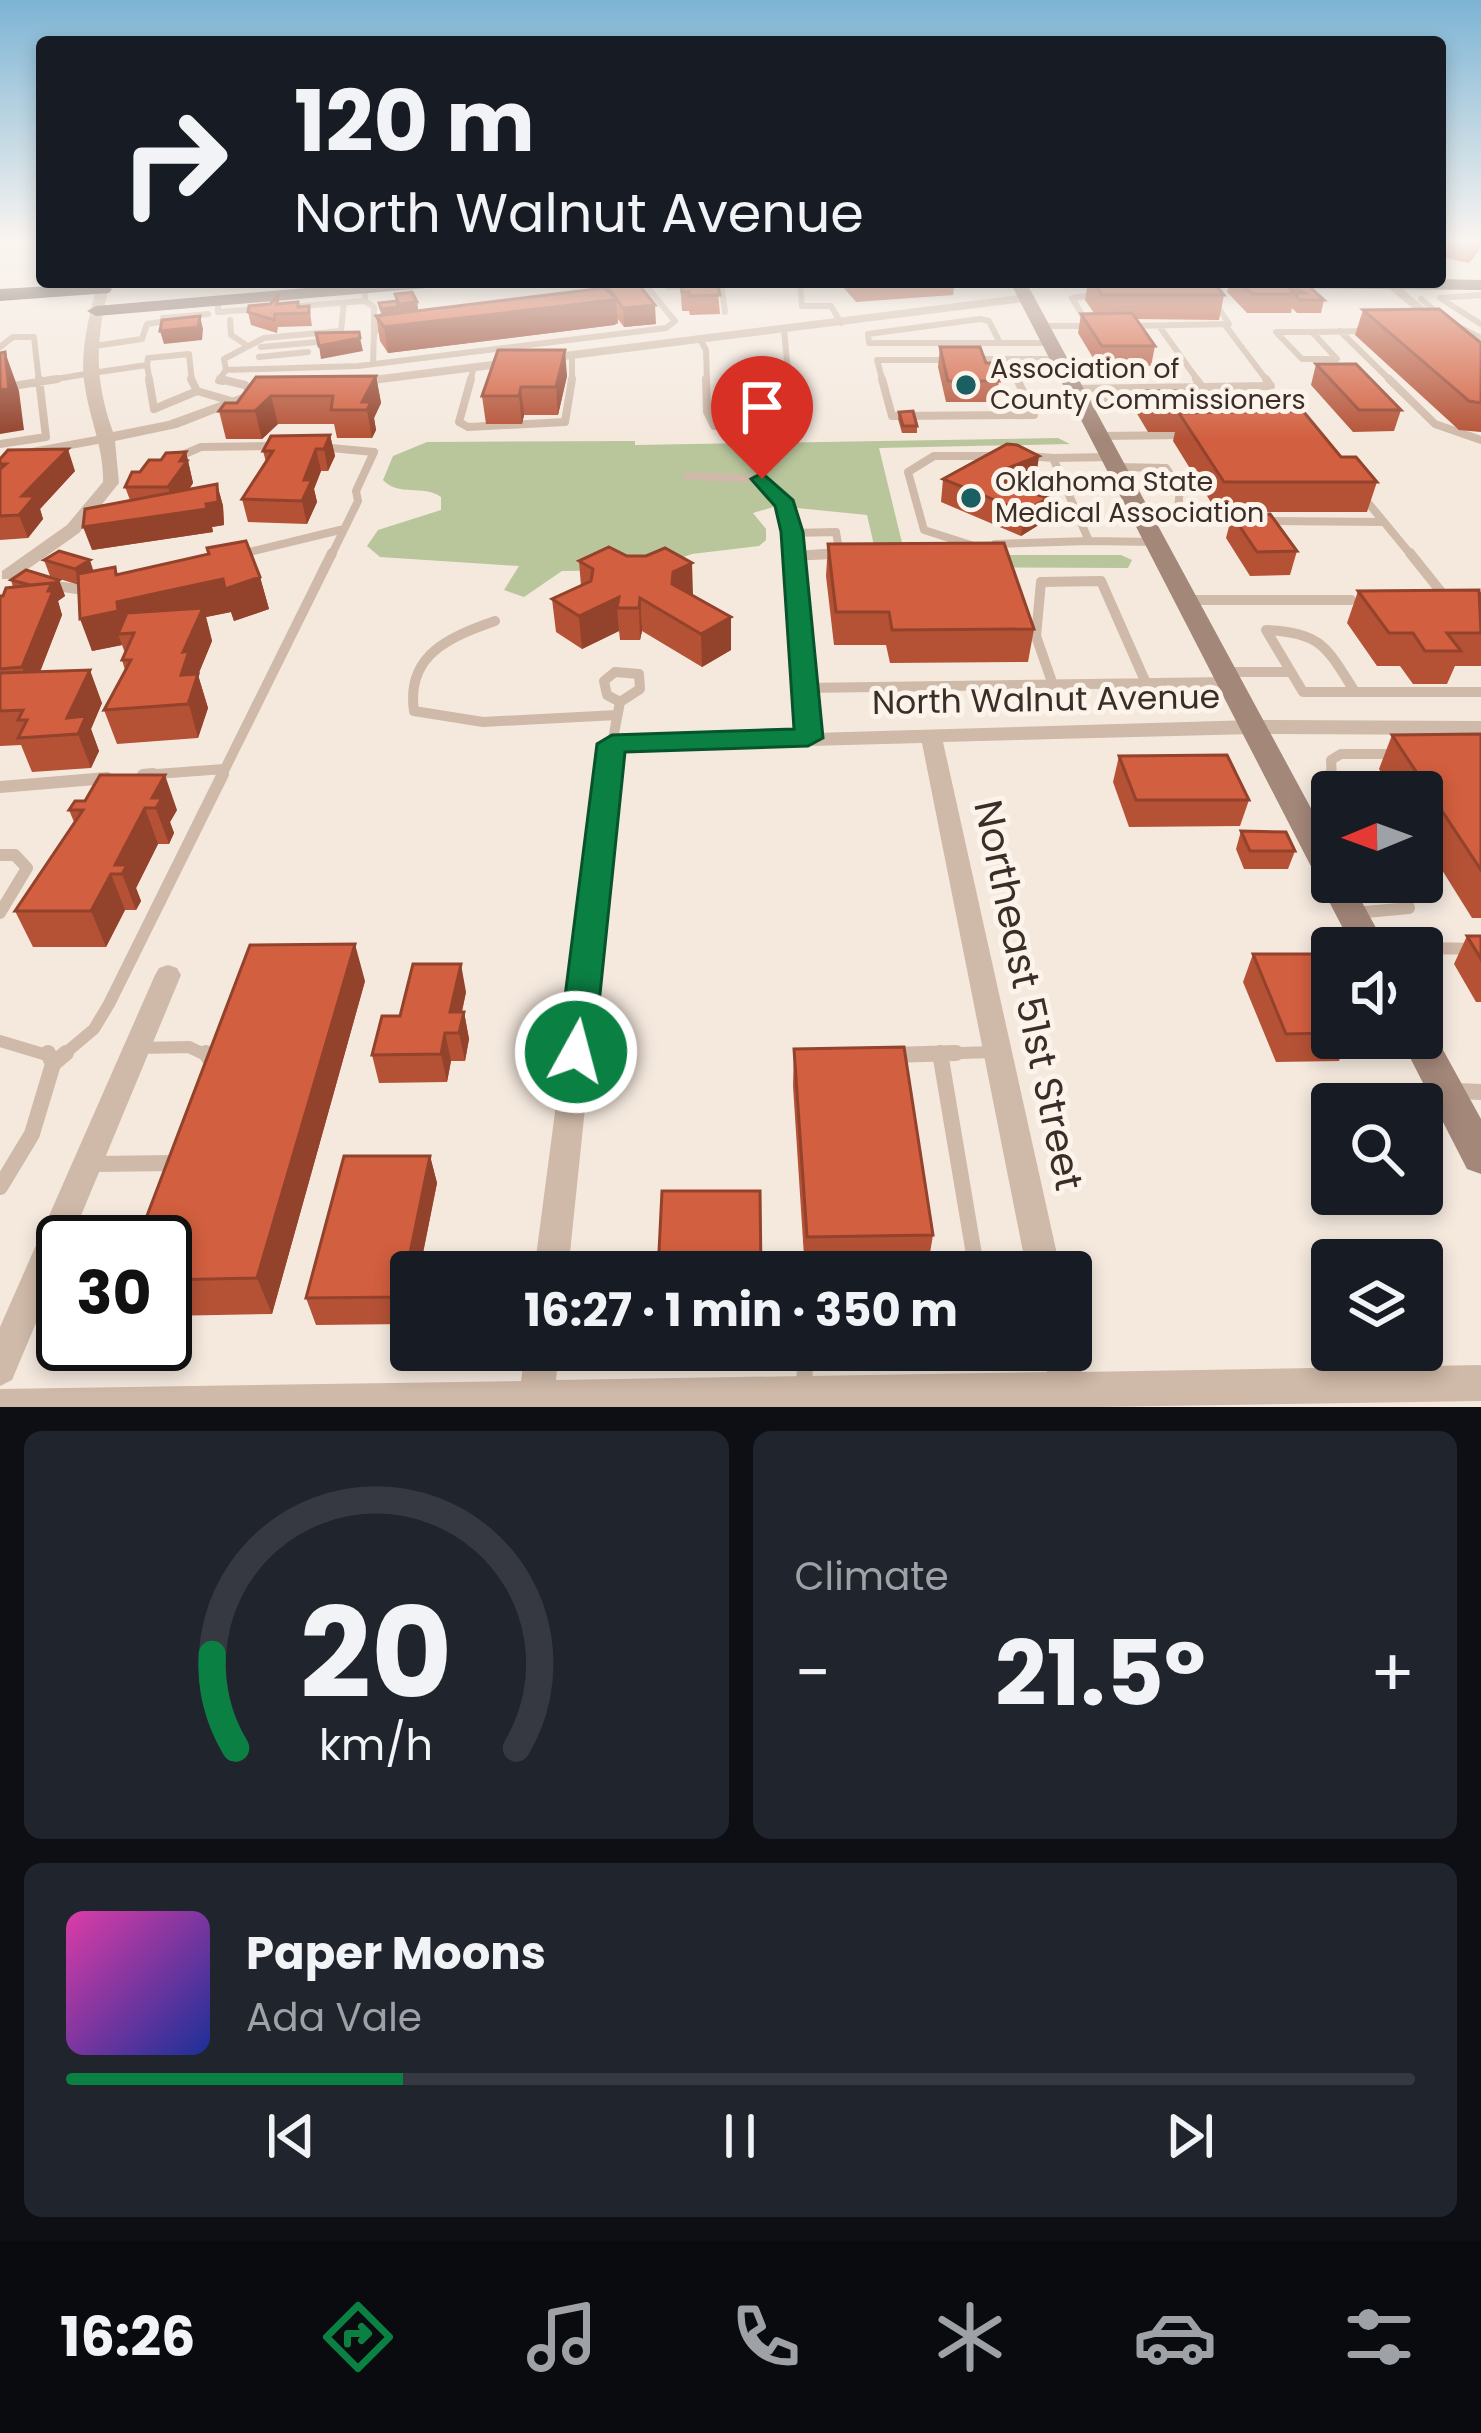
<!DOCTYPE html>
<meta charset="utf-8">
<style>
body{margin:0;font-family:Poppins,sans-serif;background:#20242c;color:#f1f3f6;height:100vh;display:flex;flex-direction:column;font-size:45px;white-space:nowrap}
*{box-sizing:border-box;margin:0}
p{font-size:39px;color:#9ea1a6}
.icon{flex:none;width:66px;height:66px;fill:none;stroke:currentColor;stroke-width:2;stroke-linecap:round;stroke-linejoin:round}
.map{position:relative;height:1407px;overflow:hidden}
.side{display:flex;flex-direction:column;gap:24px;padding:24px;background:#0d0f14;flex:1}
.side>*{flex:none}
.top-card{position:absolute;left:36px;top:36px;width:1410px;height:252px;border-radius:12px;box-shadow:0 6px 18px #0003;background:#171b24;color:#f1f3f6;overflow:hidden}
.needle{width:78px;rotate:269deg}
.fabs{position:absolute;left:1311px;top:771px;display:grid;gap:24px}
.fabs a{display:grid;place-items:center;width:132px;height:132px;border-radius:12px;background:#171b24;box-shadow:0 6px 18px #0003;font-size:60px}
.speed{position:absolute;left:36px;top:1215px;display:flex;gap:24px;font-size:60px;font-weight:700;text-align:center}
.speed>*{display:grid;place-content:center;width:156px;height:156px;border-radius:50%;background:#171b24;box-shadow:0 6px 18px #0003;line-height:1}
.speed .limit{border:6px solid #111;border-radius:18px;background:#fff;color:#111}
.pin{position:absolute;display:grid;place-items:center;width:102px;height:102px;color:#fff;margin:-123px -51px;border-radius:50% 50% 50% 0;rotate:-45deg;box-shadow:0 0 12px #0007}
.pin .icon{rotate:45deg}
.me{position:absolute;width:132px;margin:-66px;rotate:7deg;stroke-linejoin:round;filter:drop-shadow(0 0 9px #0008)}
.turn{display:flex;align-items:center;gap:42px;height:252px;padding:0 60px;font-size:54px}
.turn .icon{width:156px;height:156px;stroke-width:2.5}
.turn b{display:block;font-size:84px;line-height:102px}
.big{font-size:90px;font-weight:700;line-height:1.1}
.side .card{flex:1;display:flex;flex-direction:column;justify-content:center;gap:18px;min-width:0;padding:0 42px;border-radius:18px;background:#20242c}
.side .dial{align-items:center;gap:0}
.dial svg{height:312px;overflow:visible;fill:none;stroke:#363941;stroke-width:7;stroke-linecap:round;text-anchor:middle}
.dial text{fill:#f1f3f6;stroke:none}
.song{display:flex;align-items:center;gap:36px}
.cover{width:144px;height:144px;border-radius:18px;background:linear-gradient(135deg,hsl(320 70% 55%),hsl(230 70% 35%))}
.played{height:12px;border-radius:6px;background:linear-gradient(90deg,#0b8043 25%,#363941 25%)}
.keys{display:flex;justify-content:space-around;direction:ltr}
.heat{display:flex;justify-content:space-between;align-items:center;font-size:66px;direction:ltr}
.side .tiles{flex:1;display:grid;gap:24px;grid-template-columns:1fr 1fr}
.card:last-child{grid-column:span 2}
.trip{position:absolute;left:390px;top:1251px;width:702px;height:120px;border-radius:12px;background:#171b24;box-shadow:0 6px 18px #0003;font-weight:700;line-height:120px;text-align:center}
.tab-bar{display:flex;height:192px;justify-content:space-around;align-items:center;background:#090b0e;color:#9ea1a6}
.tab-bar .icon{width:84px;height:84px}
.tab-bar .selected{color:#0b8043}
.tab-bar b{font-size:54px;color:#f1f3f6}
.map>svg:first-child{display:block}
.green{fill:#b9c69c}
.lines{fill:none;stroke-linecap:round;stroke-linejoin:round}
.lane-far4{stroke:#cfb9a8;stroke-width:6}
.lane-far3{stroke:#cfb9a8;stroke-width:8}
.lane-far2{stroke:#cfb9a8;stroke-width:10}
.lane-far1{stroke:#cfb9a8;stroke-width:12}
.lane{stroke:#cfb9a8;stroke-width:16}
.street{fill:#cfb9a8;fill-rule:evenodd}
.secondary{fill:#a38779;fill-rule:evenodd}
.primary{fill:#7e6459;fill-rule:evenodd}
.highway{fill:#5d473f;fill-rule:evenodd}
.wall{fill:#b55236}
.shaded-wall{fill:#93422c}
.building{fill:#d25f3f;stroke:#93422c;stroke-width:3}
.route{fill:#0b8043;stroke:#07532c;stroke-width:3}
.poi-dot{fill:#1a5f61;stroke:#fcf4eb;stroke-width:4.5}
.labels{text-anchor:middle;stroke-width:10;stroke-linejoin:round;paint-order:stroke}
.far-poi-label{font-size:27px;fill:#3b2e29;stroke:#fcf4eb;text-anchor:start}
.street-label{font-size:33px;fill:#3b2e29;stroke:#fcf4eb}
.near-street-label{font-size:39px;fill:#3b2e29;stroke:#fcf4eb}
</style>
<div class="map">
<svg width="1481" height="1407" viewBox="0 0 1481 1407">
<rect width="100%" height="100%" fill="#f5e9de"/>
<path class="green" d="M1058 438 1070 444 879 448 905 555H1121L1132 560 1128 568 904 567 876 554 867 515 777 506 753 513 766 529V540L759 546 692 554 646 570 562 571 524 597 504 590 519 566 380 557 367 546 378 530 441 510V497C423 484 398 497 383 480L393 456 427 442 635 441V445Z"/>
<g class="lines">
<path class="lane-far4" d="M721 282 725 312
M668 287 708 286V282
M1481 295 1440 298 1481 324
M218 299V312L261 309
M1421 299 1441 316
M365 301 374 307V333
M286 307 365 301V287
M163 318 208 314
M980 319 989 321 1000 343H869L868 334Z
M230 320 231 335 245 344
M841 323 831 306H802L800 285H855
M1087 323 1072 298 1095 295
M1225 325 1268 382
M1042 326H1093
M1130 326 1229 324 1213 299
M1159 326 1199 382
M1457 326 1481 338
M784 330 789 382
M1340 331 1392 382
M1276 332H1312L1337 359H1302Z
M1312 332 1368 331
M701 341 706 350 707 382
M1000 343H1051
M94 346 142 339 147 324 167 321
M0 347 13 337H34L39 382
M261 347 329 341
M259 357 308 352
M572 357V382
M973 359H1059
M1008 359 1019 382
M373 364 374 333 389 321
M147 365 148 358 189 354 192 382
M226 370 358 366 666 328 675 321 643 282
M92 373 147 365 150 382
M38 382 92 373
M223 382 218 381 226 370 224 359 264 338 341 331 344 303
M470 382 473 370
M883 382 877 360H948"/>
<path class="lane-far3" d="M149 379 154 409 197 391 231 401
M191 379 197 391
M220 379 245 385 252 393
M471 379 459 422 468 427 565 422 572 379
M706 379 707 412 714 426 780 428 793 424 789 379
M882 379 892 416 1034 415 1017 379
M1196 379 1203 388
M1389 379 1435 424 1481 440
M0 388 57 379
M1074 389 1271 386 1266 379
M1026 399H1079
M1191 400 1251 399 1269 423
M1080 401 1149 400
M1099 436 1185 435
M0 444 46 437 39 379
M320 447 374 452 356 491 358 501 331 556
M32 452 108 438
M1028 456 1053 458 1089 541 1155 542
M1053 458 1110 457
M173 459 201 447 278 446
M1117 467 1166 468 1180 489 1177 519
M688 476 762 479 785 505 792 533
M1142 518 1241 521
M1265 521 1384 522 1364 498
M1384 522 1412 556
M836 532 840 555 794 556 792 533Z
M995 544 1089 541
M971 545 924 530 908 472 934 456H997
M237 555 344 529"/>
<path class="lane-far2" d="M1410 553 1446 598
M237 555 243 553
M794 556 804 688
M794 556 840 553
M50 585 90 591
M1189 600H1351
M495 621C449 637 406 655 414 711L483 722 617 715
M1266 630C1322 632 1327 648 1355 692H1303Z
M615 672 639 674 640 689 620 702 607 695 604 681Z
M1228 672H1291
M1053 685 1036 636 1041 582 1101 581 1146 683
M1355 692H1481
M808 738 804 688 1226 682
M612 744 620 702
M143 775 224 769
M221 777 332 553
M1332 777 1331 760 1341 754H1399"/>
<path class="lane-far1" d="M1330 774 1341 792
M143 775 153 774
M0 787 107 778
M0 855H15L27 868 0 913
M1355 913 1409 908 1398 882
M1422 948 1481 949
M0 1041 50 1056
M138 1048 189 1047 208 1056
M893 1055 994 1052
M62 1056 94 1029 109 1004 223 774"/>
<path class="lane" d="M206 1053 213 1064
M940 1053 977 1272
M893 1055 956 1053
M53 1064 66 1053
M1456 1091 1481 1092
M93 1164 176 1163
M0 1187 32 1134 53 1064 48 1053
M36 1300H63
M804 1385 806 1350"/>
<path class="street" d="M98 282H110C96 339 93 376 113 432L168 421 259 388 271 391 177 428 115 441 119 483 79 533 14 579H2V571L67 525 103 482C104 448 90 421 85 387 79 353 89 316 98 282Z
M1381 282H1394L1481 354V365Z
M1027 294 1031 295V301L349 387 342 383 349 379Z
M1254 720 1481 721V735L1254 734 943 742 1061 1272H1027L922 743 622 751 568 1272H534L604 739Z
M168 965 177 968 181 975 70 1242H63V1259L12 1380 0 1386V1327L155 975 159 968Z
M1071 1337 1082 1372 1481 1365V1401L1098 1407H0V1389L521 1381 525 1350H559L556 1380 1047 1372 1043 1350H1071Z"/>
<path class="secondary" d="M1010 282H1026L1332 847V882H1351L1387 948H1353Z
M1422 1025 1431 1028 1481 1119V1174L1467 1169 1400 1038H1422Z"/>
<path class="primary" d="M1440 279 1481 280V290L1173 287 1164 282Z
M377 282H448L439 287 96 316 87 311 96 306Z"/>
<path class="highway" d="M102 283 112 289 109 293 0 301V289Z"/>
</g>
<path class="wall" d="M1440 242H1481L1479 250 1469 263 1440 257Z
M600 282H637L656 324 624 327 617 318 618 323 614 325 388 353 380 341 376 316 381 315 379 303 396 301 395 294 417 302 418 311 601 288Z
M680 282H717L720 314 690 315 689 311H682Z
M844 282H955L953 295 856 302 843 287Z
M1088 282H1213L1224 295 1219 320 1136 319 1155 346 1151 366H1098L1078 333 1081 314 1094 313 1085 300Z
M1230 282H1304L1324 300 1321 313H1297L1292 308 1291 313H1247L1227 292Z
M279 303 299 307 309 306 312 326 278 327 277 333 251 325 248 312Z
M1363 310 1481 343V432L1459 430 1355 335Z
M940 347 999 381 996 402H946L938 367Z
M1316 364 1401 410 1394 431 1353 432 1311 385Z
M376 376 381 403 374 418 376 430 372 438H337L334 424H278L262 439H226L219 411 237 403Z
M567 376 558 415H524L522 424H486L482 396Z
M1140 391 1213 411V413L1341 457 1377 482 1367 512H1217L1173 441 1175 432H1148L1136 412Z
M899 412 917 426V433H902L898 419Z
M330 435 335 456 328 471H321L314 489 317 502 307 524 248 522 242 499 266 462 263 451Z
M186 452 193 483 190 488 217 484 223 506 224 525 212 527 213 532 92 550 130 500 125 487 140 472 161 460Z
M0 459 75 471 40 509 43 519 28 538 0 540Z
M1036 478 1013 487 1045 521 1021 536 941 502 943 479Z
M1232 515 1297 551 1290 575 1250 576 1226 538Z
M828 544 1034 629 1028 662 890 663 886 645H834L826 576Z
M44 560 93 571 115 567 118 574 260 577 269 609 234 621 231 612 206 617 212 641 198 675 208 708 198 738 117 744 104 710 125 670 122 660 125 653 122 645 92 651 79 585 50 576Z
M579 561 693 595 731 650 702 667 642 631 640 640H620L619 631 582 649 556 632 552 599 581 586Z
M11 580H59L65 596 58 601 62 615 40 672 102 703 91 729 99 751 91 768 32 772 21 745 0 746V596L13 587Z
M1358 591 1481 592V666H1455L1447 684H1413L1400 666H1377L1347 623Z
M1481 734V918H1472L1422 838V792H1393L1379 769 1392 735Z
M1119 756 1249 800 1240 826 1129 827 1113 782Z
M75 801 177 810 170 822 174 833 169 844H158L136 888 141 901 136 910H125L106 947H33L15 911 74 822 69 810Z
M1241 831 1295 851 1288 869H1244L1236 849Z
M1467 936H1481V1002H1476L1454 964Z
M1253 954 1332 959V1038H1348L1339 1061 1276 1062 1243 982Z
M365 981 272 1314 165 1316V1242Z
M466 992 462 1012H464L469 1039 465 1061H451L447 1082 379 1083 372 1055 400 1016Z
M794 1049 933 1235 927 1271 805 1272 793 1086Z
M430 1156 437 1183 409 1324 316 1325 306 1298Z"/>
<path class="shaded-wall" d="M1478 242H1481L1479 250 1469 263Z
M616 298 618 323 614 325 388 353 384 327Z
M417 302 419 315 401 317 399 304Z
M655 305 656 324 624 327 623 308Z
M399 307 400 314 382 316 381 309Z
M200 316 203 329 202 340 164 344 160 331Z
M360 338 363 351 321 359 319 346Z
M565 350 567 376 558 415 556 387Z
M5 352 19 391 24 430 0 434V390Z
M376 376 381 403 374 418 376 430 372 438 367 410 362 402Z
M521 387 524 415 522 424 519 396Z
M271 396 278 424 262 439 255 411Z
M330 435 335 456 328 471 324 449Z
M68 449 75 471 40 509 43 519 28 538 19 515 22 496Z
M316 449 321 471 314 489 317 502 307 524 302 501 304 480Z
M186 452 193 483 175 509 168 487 180 461Z
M1039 456 1036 478 994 494 997 472Z
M217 484 223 506 224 525 212 527 213 532 92 550 83 527 206 504Z
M1048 498 1045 521 1021 536 1024 512Z
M90 560 95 576 80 585 75 569Z
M692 563 693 595 672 584 673 572Z
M115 567 126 600 223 579 260 577 269 609 234 621 231 612 206 617 212 641 198 675 208 708 198 738 181 675 183 652 198 619 118 634 122 645 92 651 80 619 116 575Z
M59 580 65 596 58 601 62 615 32 692 22 667 43 590Z
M619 597 617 608 619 631 582 649 579 616Z
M640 598 642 631 640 640 639 608Z
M731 617V650L702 667 701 634Z
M90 670 102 703 91 729 99 751 91 768 78 734 67 718Z
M165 775 177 810 170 822 174 833 169 844 152 798Z
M145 808 158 844 136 888 141 901 136 910 122 874 115 865Z
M111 874 125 910 106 947 91 911Z
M355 944 365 981 272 1314 257 1278Z
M461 964 466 992 457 1033 450 1012Z
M464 1012 469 1039 465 1061 459 1033Z
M445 1033 451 1061 447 1082 441 1054Z
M430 1156 437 1183 419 1272H411V1314L409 1324 401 1297Z"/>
<path class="building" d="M604 282H637L655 305 623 308Z
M681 282H717L720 295 689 296V292H682Z
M1093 282H1213L1224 295H1102Z
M1240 282H1283L1296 294H1252Z
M1286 282H1304L1324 300H1300L1293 293H1304Z
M604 288 616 298 613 300 384 327 376 316Z
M412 292 417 302 399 304 395 294Z
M278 296 277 304 298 302V307L309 306V313L275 314 274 320 248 312 249 306 270 304Z
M396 301 399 307 381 309 379 303Z
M1439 309 1481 343V403L1469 401 1363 310Z
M1132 313 1155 346H1102L1081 314Z
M200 316 198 327 160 331 162 320Z
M359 332 360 338 319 346 316 333Z
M940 347H980L986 363H991L999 381H948Z
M498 350H565L556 387H521L519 396H482Z
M5 352 9 389 0 390V353Z
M1316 364H1356L1401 410H1359Z
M376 376 362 402H371L367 410H331L333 396H271L255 411H219L225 403H237L256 377Z
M1140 391H1199L1213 411H1153Z
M913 411 917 426H903L899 412Z
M1303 411 1341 457H1356L1377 482H1224L1179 413Z
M330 435 324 449H316L304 480H312L302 501 242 499 273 451H263L271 436Z
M1007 444 1017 445 1039 456 997 472 1002 484 1048 498 1024 512 943 479Z
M68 449 22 496H35L19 515 0 516V469L6 464H0V459L8 450Z
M186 452 180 461H187L168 487H125L132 472H140L149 460H161L166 453Z
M217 484 218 502 206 504 207 509 83 527 85 509Z
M1270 514 1297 551 1257 552 1232 515Z
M246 541 260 577 225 589 223 579 167 591 117 602 118 611 80 619 78 574 115 567 116 575 209 554 207 548Z
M1004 543 1034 629 892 630 889 612H836L828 544Z
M609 547 627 556H646L665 548 692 563 673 572 672 584 731 617 701 634 640 598 639 608H617L619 597 579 616 552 599 591 581 593 569 579 561Z
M59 551 90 560 75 569 44 560Z
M26 570 59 580 51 585 52 583 30 585 11 580Z
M52 583 48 591H53L22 667 0 669V596H3L6 588Z
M1479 590 1481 633H1447L1461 651H1425L1413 633H1389L1358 591Z
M203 608 183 652 189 651 181 675 198 674 188 704 104 710 131 660H122L134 633 118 634 127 613Z
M90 670 67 718 86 716 78 734 18 738 27 720H18L23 710 0 711V673Z
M1481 734V870L1392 735Z
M1227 755 1249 800H1136L1119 756Z
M100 775H165L152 798H162L156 808H145L115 865H127L122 874H111L91 911H15L83 810H69L75 801H85Z
M1241 831 1286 832 1295 851H1250Z
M1467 936H1481V959Z
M355 944 257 1278 165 1280V1242H137L250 945Z
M1253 954H1329L1332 959V984H1327L1332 993V1033L1286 1034Z
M413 964H461L450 1012H464L459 1033H445L441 1054 372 1055 382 1016H400Z
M904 1047 933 1235 807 1237 794 1049Z
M344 1156H430L401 1297 306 1298Z
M662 1191H760L761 1272H658Z"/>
<linearGradient id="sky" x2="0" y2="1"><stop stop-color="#7cb4d4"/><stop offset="0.55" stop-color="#faf5f0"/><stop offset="1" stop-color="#faf5f0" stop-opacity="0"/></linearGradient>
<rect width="1481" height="439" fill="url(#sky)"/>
<path class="route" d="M762 473 793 500 803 532 823 738 808 746 625 752 594 1052 589 1062 576 1067 563 1062 558 1052 597 744 612 735 794 729 781 532 775 506 751 479Z"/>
<g class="poi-dot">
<circle cx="966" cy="385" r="12"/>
<circle cx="971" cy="498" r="12"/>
</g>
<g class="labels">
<g class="far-poi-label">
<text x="990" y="378">Association of<tspan x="990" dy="31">County Commissioners</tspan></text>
<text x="995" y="491">Oklahoma State<tspan x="995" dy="31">Medical Association</tspan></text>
</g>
<g class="street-label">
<text transform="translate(1046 699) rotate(-1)" y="12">North Walnut Avenue</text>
</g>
<g class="near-street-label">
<text transform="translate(1029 995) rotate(78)" y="14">Northeast 51st Street</text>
</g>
</g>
</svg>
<div class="fabs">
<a><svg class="needle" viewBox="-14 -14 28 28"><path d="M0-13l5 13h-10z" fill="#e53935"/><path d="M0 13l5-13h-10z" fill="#9ea1a6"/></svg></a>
<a><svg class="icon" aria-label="sound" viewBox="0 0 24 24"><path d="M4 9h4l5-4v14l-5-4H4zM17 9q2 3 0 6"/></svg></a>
<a><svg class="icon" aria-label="search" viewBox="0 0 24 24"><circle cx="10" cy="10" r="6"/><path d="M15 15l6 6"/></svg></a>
<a><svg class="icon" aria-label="layers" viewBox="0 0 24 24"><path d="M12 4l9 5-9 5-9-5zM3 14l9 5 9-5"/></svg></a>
</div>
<div class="speed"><div class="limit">30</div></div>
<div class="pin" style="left:762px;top:479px;background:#d93025"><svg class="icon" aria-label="arrive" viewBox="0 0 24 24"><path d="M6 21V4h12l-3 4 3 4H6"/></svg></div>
<svg class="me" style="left:576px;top:1052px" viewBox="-20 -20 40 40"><circle r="17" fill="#0b8043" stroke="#fff" stroke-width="3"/><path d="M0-11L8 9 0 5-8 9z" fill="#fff"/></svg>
<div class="trip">16:27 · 1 min · 350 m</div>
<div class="top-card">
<div class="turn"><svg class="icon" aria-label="right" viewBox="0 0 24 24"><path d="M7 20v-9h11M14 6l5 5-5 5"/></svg><div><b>120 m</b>North Walnut Avenue</div></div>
</div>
</div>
<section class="side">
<div class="tiles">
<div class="card dial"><svg viewBox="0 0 100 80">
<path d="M14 69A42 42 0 1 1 86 69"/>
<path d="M14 69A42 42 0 0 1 8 45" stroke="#0b8043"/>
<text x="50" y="56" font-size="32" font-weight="700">20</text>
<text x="50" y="72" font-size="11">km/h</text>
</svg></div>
<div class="card"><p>Climate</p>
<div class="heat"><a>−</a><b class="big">21.5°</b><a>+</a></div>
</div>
<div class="card">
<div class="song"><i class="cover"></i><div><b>Paper Moons</b><p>Ada Vale</p></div></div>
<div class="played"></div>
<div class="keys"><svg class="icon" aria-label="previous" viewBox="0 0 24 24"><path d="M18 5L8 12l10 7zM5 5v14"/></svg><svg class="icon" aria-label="pause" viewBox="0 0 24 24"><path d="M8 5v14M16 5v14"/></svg><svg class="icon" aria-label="next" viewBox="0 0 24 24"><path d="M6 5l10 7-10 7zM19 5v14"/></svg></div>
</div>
</div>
</section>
<nav class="tab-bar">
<b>16:26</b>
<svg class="icon selected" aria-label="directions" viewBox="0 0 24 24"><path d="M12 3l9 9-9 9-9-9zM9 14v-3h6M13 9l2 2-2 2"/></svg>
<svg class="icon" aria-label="music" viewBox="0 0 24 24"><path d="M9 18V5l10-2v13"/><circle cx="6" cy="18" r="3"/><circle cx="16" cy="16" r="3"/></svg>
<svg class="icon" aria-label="phone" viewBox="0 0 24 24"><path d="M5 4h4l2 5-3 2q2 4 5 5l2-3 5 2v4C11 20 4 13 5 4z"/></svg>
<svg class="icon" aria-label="climate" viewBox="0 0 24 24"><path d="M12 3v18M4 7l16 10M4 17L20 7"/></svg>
<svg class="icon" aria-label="car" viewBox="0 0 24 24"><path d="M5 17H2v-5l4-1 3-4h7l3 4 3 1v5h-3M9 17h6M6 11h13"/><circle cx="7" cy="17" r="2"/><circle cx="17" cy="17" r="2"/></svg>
<svg class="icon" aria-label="filters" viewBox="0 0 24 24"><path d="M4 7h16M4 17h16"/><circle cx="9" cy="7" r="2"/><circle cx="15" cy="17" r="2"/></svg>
</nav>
